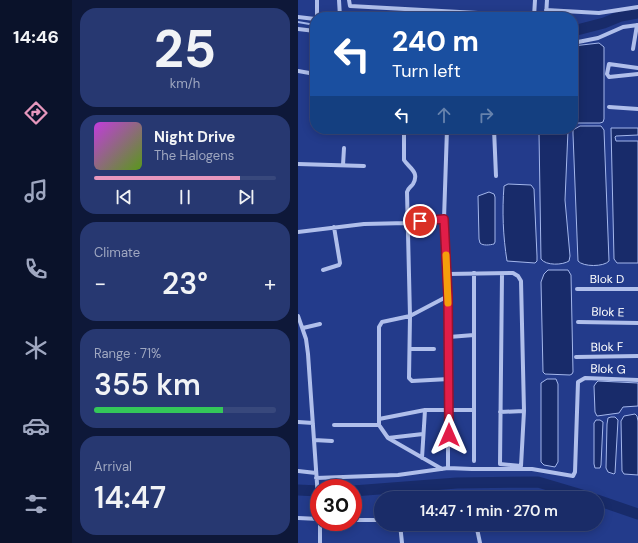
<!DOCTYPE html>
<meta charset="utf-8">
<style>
body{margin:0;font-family:"DM Sans",sans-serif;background:#273871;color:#f1f3f6;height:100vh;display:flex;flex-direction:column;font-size:15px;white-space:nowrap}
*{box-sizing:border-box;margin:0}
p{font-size:13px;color:#9fa7c0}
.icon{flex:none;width:22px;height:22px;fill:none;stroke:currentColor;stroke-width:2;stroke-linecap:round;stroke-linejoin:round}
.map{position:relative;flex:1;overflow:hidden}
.panel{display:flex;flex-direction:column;gap:8px;padding:8px;background:#0e1839;width:226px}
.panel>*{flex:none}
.guide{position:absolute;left:12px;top:12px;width:268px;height:122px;border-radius:16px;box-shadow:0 2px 10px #0003,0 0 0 1px #38487c;background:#1a4fa0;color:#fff;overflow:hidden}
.speed{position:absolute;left:12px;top:479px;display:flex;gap:8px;font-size:20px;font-weight:700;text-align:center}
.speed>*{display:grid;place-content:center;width:52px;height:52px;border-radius:50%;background:#1a2c68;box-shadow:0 2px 10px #0003,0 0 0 1px #38487c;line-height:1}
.speed .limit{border:6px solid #d22;background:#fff;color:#111}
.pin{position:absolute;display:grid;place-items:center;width:34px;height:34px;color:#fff;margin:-17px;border:2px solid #fff;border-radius:50%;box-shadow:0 1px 4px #0007}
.me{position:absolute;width:44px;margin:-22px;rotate:0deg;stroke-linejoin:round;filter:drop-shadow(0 0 3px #0008)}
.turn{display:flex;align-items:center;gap:14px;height:84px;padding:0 16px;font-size:18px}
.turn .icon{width:52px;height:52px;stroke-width:2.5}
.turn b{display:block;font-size:28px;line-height:34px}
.lanes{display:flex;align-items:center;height:38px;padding:0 16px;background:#0003;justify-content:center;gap:20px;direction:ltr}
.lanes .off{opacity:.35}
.big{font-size:30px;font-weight:600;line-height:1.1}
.panel .widget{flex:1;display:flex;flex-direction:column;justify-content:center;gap:6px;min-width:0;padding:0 14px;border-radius:16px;background:#273871}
.panel .dial{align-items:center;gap:0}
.dial b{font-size:52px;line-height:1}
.song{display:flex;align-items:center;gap:12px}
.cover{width:48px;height:48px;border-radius:6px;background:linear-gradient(135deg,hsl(290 70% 55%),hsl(90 70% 35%))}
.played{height:4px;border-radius:2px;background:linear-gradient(90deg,#e797bd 80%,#38487c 80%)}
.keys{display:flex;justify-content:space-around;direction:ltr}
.heat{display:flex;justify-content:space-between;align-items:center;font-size:22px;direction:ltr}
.charge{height:6px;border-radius:3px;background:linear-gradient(90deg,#34c759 71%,#38487c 0)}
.trip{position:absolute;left:76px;top:491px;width:230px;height:40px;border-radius:20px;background:#1a2c68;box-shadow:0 2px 10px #0003,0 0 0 1px #38487c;font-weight:600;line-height:40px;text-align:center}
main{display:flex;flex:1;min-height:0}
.tab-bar{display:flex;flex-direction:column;width:72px;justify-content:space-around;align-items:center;background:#0a122a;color:#9fa7c0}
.tab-bar .icon{width:28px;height:28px}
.tab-bar .selected{color:#e797bd}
.tab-bar b{font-size:18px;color:#f1f3f6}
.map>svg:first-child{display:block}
.water{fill:#182b6a;stroke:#a4b7ec}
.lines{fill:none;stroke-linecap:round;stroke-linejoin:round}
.stream{stroke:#a4b7ec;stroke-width:2}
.river{stroke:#182b6a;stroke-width:11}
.street{stroke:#b0bfeb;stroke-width:4}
.route-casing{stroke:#92132f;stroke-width:10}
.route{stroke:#e11d48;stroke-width:7}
.slow{stroke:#f59e0b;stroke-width:7}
.labels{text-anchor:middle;stroke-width:4;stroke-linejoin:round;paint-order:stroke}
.street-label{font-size:12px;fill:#fff;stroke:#233b8b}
</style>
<main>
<nav class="tab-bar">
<b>14:46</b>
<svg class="icon selected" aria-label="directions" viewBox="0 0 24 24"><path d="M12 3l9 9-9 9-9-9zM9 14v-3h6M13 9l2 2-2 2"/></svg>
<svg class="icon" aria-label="music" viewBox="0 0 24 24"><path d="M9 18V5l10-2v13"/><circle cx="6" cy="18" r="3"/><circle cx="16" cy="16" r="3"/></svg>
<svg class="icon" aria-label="phone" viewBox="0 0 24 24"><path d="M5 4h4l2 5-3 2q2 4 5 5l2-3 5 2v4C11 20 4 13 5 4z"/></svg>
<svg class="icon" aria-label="climate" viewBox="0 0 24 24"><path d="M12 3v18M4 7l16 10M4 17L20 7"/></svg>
<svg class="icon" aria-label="car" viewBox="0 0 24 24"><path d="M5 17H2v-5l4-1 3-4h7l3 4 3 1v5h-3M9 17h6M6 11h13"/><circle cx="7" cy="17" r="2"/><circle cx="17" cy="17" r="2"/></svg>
<svg class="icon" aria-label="filters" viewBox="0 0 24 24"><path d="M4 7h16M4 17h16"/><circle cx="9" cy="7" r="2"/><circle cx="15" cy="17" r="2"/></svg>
</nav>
<section class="panel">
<div class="widget dial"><b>25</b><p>km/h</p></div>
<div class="widget">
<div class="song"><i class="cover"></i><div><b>Night Drive</b><p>The Halogens</p></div></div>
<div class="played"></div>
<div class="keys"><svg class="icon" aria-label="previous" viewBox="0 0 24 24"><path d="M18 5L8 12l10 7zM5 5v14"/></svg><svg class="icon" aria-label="pause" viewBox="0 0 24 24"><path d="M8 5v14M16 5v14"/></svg><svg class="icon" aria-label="next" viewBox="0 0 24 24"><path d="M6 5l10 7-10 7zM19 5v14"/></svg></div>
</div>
<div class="widget"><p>Climate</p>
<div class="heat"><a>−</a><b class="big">23°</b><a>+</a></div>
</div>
<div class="widget"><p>Range · 71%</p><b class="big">355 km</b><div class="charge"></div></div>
<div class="widget"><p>Arrival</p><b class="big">14:47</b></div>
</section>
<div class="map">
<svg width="340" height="543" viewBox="0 0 340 543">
<rect width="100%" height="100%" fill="#233b8b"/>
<path class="water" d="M301 43 306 47V119L305 122 302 123H276L275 122V46Z
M282 126H303L306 130 311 261C306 267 285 267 280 261L275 134V130Z
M313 128H340V135L318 136 317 137 318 141H340V263H319L316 259Z
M242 129H269L270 130 267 200 272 256 271 261C265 265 248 266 243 259L241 133Z
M210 184 233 185 236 189 239 256V261L237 263 209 261C205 236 204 211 206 186Z
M191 192 196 194 197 197V242L196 244C192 245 185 246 182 243L181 239 180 196Z
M250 270H270L273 275 275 372 274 374 272 375 247 374 245 372 243 282 246 274Z
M249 379H258L260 384V462L257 467 246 465 243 462V383Z
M300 381 340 383V406L325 407 321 413 299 416 297 412 296 386 298 383Z
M337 414 339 416 340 421V475L326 474 324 471 323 421 326 416Z
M313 417H317L320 420 317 473 316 474 310 472 308 468 309 424 310 418Z
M298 420H302L305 422 303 465 302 468H297L296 464V423Z"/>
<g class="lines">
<path class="stream" d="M0 22 17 25"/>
<path class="river" d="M275 31 306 23 323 16 340 13
M0 490 21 491
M55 491 159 483 240 482 294 498
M299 500 340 514"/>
<path class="street" d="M19 0V17
M41 0 42 17
M51 0 52 6 236 16
M248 10 301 13 340 7
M0 17 17 19
M236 17 237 0
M248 17 249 0
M0 29 17 31
M275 43 300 38 325 27 340 25
M335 49 339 25
M340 68 311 64 309 74 311 77 340 74
M0 71 17 74
M311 107 340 109
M106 129V160C111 168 122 172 115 184 113 187 110 188 109 192L112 316 111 378 114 381 151 379
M149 129 146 219 150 296V468
M196 129 198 176
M0 164 66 166
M45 165 46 148
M0 232 66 224 109 223 146 219
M25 270 41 265 42 263 36 227
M176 273V461
M149 274 215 273 220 276 223 281 226 411 223 466 202 464 204 274
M279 289H340
M0 316 8 339 10 354 21 512
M280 322 340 323
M5 328 22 324
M151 337 176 335
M112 349H136
M278 357 340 356
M202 412 226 411
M81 419 127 410H176
M0 422 15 423
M36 425H81
M90 438 125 434
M16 440 34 441
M124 458 127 410
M144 469 90 438 81 425V327L84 322 112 316 150 296
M0 471 18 473
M18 478 100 475 150 468 174 469H234L275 476 277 472 280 382 287 378 340 380
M0 518 21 519
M55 520H83
M22 522V543
M102 524 104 543
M178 524 182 543"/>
</g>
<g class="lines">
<defs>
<path id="route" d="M122 221 146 219 150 296 151 435"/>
</defs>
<use href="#route" class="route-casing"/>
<use href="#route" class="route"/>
<path class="slow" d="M148 255 150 303"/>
</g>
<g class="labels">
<g class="street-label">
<text x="309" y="283">Blok D</text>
<text transform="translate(310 312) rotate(2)" y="4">Blok E</text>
<text transform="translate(309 347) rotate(-1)" y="4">Blok F</text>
<text transform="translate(310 369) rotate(2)" y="4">Blok G</text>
</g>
</g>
</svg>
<div class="speed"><div class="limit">30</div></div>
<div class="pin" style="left:122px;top:221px;background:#d93025"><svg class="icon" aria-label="arrive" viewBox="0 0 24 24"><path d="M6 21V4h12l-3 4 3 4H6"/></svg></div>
<svg class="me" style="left:151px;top:435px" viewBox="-20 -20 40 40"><path d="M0-17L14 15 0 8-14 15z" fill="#e11d48" stroke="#fff" stroke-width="4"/></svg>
<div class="trip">14:47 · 1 min · 270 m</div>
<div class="guide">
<div class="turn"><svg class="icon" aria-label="left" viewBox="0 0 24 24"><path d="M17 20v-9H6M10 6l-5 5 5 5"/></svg><div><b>240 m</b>Turn left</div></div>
<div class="lanes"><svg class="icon" aria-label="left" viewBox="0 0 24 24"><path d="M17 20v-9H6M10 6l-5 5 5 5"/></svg><svg class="icon off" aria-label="ahead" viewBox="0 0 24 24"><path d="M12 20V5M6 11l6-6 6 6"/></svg><svg class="icon off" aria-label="right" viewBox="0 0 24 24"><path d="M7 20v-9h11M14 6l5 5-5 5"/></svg></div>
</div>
</div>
</main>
